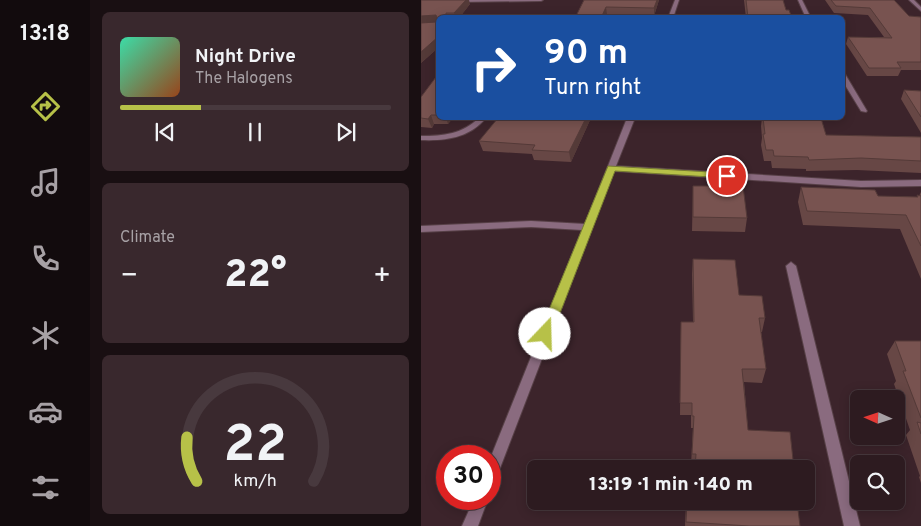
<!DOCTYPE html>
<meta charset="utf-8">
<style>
body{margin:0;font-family:Overpass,sans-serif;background:#39282d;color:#f1f3f6;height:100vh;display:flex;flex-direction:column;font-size:19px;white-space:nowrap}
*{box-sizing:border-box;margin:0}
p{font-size:16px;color:#a7a1a5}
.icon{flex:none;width:28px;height:28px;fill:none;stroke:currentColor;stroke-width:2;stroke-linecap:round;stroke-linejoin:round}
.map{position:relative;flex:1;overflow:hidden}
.side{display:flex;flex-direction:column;gap:12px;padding:12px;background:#190f12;width:331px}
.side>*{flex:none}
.hud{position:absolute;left:15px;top:15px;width:409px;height:105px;border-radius:8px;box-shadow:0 2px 12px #0003,0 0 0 1px #48393e;background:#1a4fa0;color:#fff;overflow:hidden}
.needle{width:32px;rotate:273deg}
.tools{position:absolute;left:429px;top:390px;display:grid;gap:10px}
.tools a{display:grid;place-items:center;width:55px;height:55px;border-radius:8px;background:#2d1b20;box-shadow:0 2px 12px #0003,0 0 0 1px #48393e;font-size:25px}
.speed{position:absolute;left:15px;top:445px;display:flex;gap:10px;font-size:25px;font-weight:700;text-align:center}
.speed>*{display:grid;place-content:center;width:65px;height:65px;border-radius:50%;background:#2d1b20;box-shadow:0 2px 12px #0003,0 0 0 1px #48393e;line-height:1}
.speed .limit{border:8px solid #d22;background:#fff;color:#111}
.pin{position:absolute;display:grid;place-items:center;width:42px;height:42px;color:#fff;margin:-21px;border:2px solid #fff;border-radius:50%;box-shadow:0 1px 5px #0007}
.me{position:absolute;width:55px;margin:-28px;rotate:21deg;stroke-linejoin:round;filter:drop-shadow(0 0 4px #0008)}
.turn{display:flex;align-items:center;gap:18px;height:105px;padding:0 25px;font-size:22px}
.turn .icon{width:65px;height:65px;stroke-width:2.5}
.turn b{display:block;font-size:35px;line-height:42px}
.big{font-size:38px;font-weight:800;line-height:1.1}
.side .card{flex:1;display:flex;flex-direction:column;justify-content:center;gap:8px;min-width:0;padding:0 18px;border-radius:8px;background:#39282d}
.side .dial{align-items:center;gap:0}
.dial svg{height:130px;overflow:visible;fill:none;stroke:#48393e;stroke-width:7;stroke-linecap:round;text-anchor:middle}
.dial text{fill:#f1f3f6;stroke:none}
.song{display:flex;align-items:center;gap:15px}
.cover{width:60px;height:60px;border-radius:8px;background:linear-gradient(135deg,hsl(160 70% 55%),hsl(20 70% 35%))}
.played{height:5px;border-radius:2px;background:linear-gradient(90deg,#b7c148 30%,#48393e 30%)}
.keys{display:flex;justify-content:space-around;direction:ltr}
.heat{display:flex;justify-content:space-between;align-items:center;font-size:28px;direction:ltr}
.trip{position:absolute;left:106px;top:460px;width:288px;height:50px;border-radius:8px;background:#2d1b20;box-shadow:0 2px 12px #0003,0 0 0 1px #48393e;font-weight:800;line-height:50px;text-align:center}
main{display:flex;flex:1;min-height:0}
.tabs{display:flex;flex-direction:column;width:90px;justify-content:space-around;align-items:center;background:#120b0d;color:#a7a1a5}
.tabs .icon{width:35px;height:35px}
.tabs .active{color:#b7c148}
.tabs b{font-size:22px;color:#f1f3f6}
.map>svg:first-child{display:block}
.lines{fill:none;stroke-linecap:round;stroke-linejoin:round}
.service-casing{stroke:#574047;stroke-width:2}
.minor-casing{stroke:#574047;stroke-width:2}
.service{fill:#8a6b7f;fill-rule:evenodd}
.minor{fill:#8a6b7f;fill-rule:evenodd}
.wall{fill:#674745}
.shaded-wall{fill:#543a38}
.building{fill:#785350;stroke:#543a38}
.route{fill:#b7c148;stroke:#777d2f}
</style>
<main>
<nav class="tabs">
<b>13:18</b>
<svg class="icon active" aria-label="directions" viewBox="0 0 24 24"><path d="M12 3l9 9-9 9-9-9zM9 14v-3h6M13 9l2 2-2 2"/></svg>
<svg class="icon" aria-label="music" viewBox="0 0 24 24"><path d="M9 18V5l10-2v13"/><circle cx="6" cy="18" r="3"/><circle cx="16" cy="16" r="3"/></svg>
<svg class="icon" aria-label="phone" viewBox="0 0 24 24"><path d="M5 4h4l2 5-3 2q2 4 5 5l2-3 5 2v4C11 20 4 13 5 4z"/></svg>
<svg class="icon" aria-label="climate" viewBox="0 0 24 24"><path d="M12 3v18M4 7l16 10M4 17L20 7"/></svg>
<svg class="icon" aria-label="car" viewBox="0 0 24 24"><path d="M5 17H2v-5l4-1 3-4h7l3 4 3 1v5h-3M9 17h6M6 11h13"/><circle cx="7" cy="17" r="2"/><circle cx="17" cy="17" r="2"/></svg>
<svg class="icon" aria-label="filters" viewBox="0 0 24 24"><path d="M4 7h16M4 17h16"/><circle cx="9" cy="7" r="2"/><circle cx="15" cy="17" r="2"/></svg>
</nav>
<section class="side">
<div class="card">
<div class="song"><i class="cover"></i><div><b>Night Drive</b><p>The Halogens</p></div></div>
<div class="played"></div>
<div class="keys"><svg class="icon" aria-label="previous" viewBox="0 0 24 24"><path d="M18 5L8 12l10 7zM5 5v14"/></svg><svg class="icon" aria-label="pause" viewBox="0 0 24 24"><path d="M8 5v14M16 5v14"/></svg><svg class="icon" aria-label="next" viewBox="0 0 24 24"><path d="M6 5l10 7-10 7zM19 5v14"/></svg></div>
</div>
<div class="card"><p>Climate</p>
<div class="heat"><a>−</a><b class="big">22°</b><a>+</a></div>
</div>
<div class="card dial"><svg viewBox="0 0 100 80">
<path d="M14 69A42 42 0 1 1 86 69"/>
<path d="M14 69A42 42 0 0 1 8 42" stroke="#b7c148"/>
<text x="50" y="56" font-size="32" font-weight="700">22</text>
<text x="50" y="72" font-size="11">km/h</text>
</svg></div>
</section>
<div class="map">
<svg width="500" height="526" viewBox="0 0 500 526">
<rect width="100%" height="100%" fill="#3c242b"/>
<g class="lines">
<defs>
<path id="service" d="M58 118H65C48 138 25 141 0 140V136C23 136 41 134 58 118Z"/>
<path id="minor" d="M34 0H122L120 1 36 2Z
M254 0H258L252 18H247Z
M377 0H381L390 18H385Z
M488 0H493L500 7V11Z
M421 72 424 74 446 111 445 112 440 111 421 80Z
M206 118H214L195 166 440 181 500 180V186L440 187 193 171 76 476 74 481 69 483V459L161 230 110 227 0 232V226L110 221 164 224Z
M370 262 375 266 439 526H423L365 266Z
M53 499H67L57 526H41Z"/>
</defs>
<use href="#service" class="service-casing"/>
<use href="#minor" class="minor-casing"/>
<use href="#service" class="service"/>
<use href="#minor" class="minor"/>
</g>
<path class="wall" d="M0 0 49 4 38 18H18V47L0 63Z
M163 0H238L233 16 186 14Z
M323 0H362L365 10 371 18H325Z
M404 0H473L488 16 500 17V70H480L477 76H446L425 44 427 37H463L447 15 413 13Z
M18 73V118H32L27 124H13L11 128 0 127V97Z
M483 90 500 91V133L480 99Z
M170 118 150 162 113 160 111 154 62 151 58 141Z
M341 118H400L405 135 500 137V173L436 170 385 171V169L351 168 350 161H343L340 145 341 138 340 126Z
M272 186 326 218 324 232 271 231Z
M380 187 457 196 496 197V195L498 196 500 192V279L479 229 382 225 377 202Z
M272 259 318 295 344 318 341 332H340L345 369 341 383 323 382 327 430 373 469H273L274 465H270L272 428H270V415H259L260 322H272L271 274Z
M474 341H500V483L498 477 499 476 485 435 489 430 473 384 475 381 466 354Z
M265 501 379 526H264Z"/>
<path class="shaded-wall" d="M45 0H48L49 4 38 18H35L33 13Z
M236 0H238L233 16V8Z
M185 7 186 14 184 18H180Z
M15 15 18 22 0 24V16Z
M18 36V47L0 63V52Z
M10 115 13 124 11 128 7 119Z
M25 118H32L27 124Z
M165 118H170L150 162 148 152Z"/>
<path class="building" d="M0 0H45L33 13H25V18H18V36L0 52V23L15 22 17 20 15 15 0 16Z
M163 0H236L233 8 185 7 180 18H154Z
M325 0H362L365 10H368L371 18H327Z
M410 0H473L488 16 500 17V62H476L480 68H448L427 37 471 38 449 8 415 6Z
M18 73V115H10L7 119 0 118V97Z
M483 90 500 91V117Z
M77 118H165L148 152 111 150 114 145 58 141Z
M342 118H400L405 135 500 137V161L440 158 388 160 387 157 353 156 352 150H345L342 134H344Z
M272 186H322L326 218 272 217Z
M380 187 454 190 457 196 497 197 496 195 500 196V246L485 215 386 211Z
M272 259 314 260 318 295 341 296 344 318H338L345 369H321L327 430 369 432 373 469H274L275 454H271L273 416H271V403H259L260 322H273Z
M474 341H500V418L482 371H485Z
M496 422 500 423V434Z
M266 501H376L379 526H328L265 522Z"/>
<path class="route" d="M187 166 306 173 310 176 306 178 194 171 131 334 129 338 124 339 120 338 118 334Z"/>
</svg>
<div class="tools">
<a><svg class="needle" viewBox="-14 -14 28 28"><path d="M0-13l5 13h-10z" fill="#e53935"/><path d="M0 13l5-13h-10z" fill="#a7a1a5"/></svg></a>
<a><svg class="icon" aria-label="search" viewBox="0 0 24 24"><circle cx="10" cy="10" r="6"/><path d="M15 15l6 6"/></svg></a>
</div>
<div class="speed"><div class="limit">30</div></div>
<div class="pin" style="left:306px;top:176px;background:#d93025"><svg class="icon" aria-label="arrive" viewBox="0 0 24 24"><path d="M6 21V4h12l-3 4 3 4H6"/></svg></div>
<svg class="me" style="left:124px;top:334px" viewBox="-20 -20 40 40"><circle r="19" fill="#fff"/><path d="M0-13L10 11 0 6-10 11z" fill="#b7c148"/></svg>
<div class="trip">13:19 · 1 min · 140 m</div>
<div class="hud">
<div class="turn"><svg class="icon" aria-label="right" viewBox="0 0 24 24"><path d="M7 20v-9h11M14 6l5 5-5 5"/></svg><div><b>90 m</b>Turn right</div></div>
</div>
</div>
</main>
